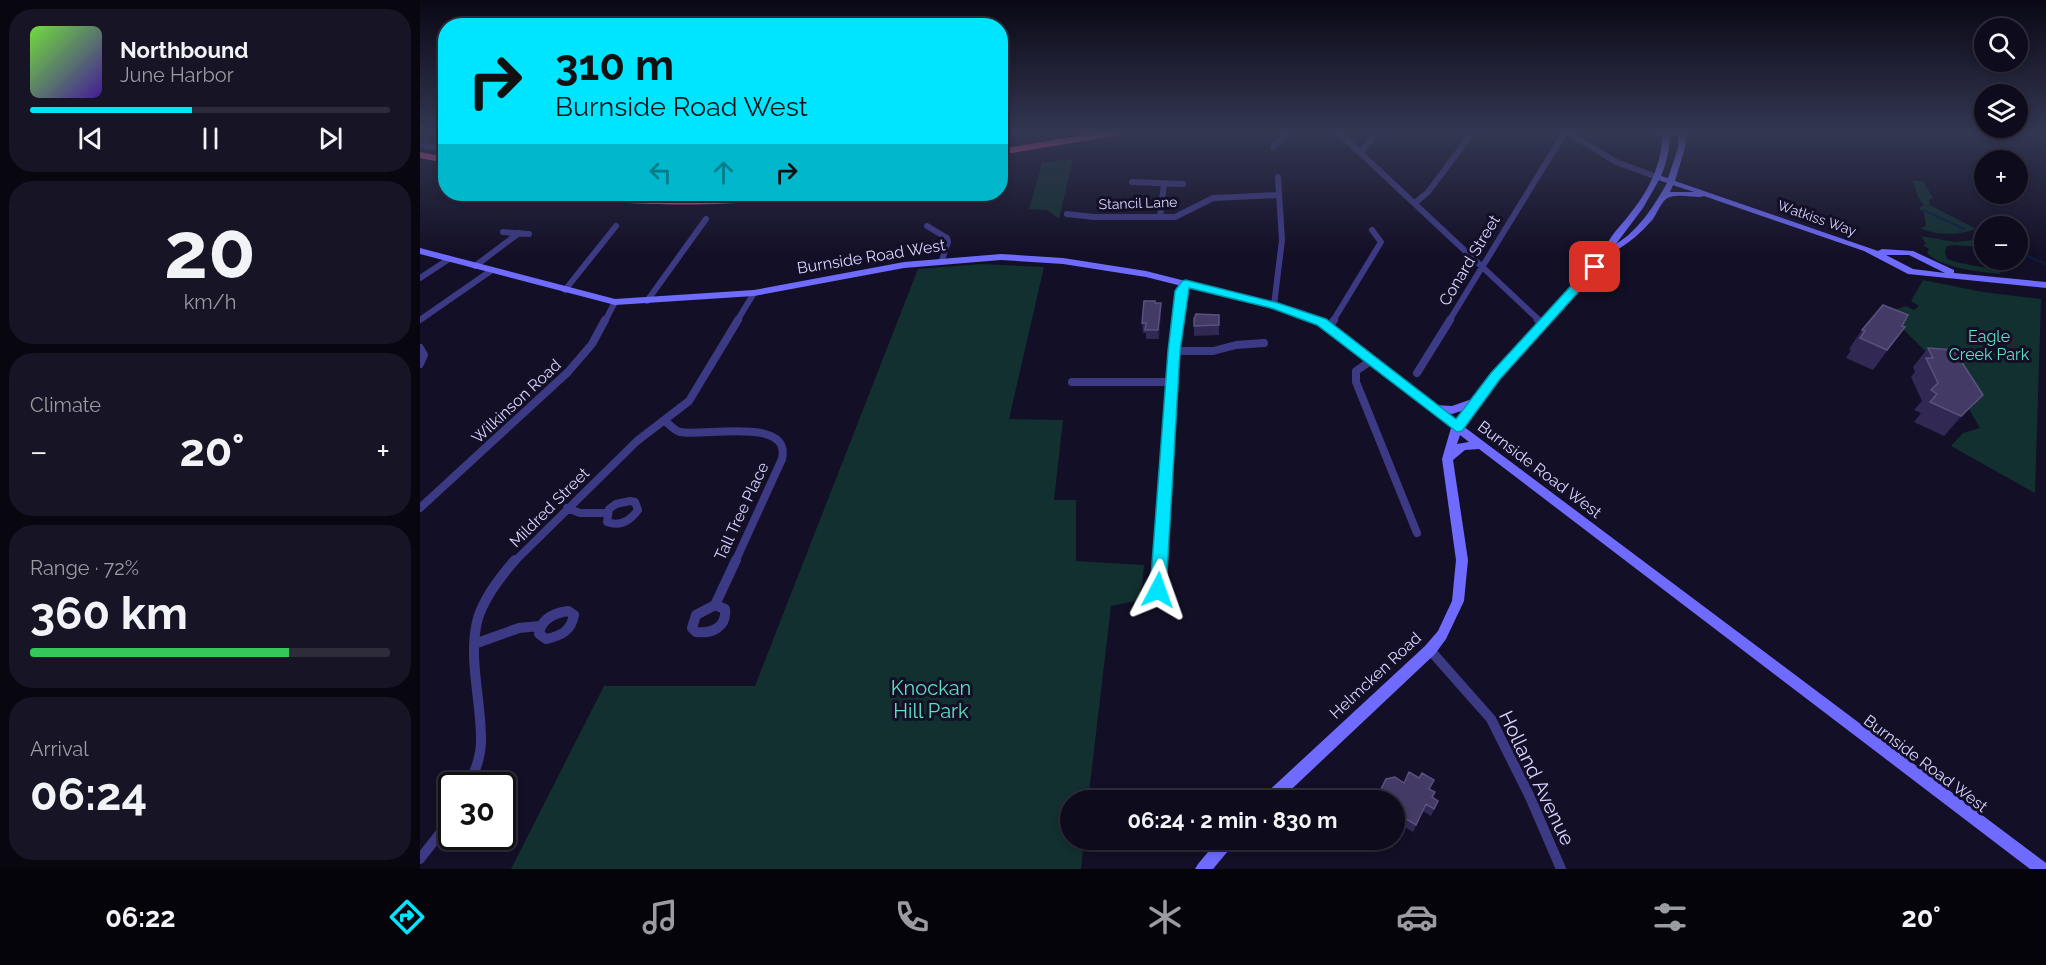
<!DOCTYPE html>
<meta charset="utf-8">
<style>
body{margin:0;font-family:Raleway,sans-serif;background:#171425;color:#f1f3f6;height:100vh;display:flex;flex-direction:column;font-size:22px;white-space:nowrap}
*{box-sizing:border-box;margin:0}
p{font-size:20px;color:#9b9ba3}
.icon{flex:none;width:33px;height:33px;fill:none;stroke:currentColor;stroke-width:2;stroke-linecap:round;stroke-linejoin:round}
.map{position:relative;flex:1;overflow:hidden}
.details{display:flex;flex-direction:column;gap:9px;padding:9px;background:#08060f;width:420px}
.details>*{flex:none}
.guide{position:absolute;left:18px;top:18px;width:570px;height:183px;border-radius:24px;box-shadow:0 3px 9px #0003,0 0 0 2px #2e2b3b;background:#00e5ff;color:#111;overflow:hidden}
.controls{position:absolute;left:1554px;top:18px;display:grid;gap:12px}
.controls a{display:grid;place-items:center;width:54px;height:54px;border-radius:50%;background:#0e0b1c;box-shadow:0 3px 9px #0003,0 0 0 2px #2e2b3b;font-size:30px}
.speed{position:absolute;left:18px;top:772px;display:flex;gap:12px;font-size:30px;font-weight:700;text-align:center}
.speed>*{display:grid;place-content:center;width:78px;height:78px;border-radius:50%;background:#0e0b1c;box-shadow:0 3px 9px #0003,0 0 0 2px #2e2b3b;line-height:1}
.speed .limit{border:3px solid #111;border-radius:9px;background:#fff;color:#111}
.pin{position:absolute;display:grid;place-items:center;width:51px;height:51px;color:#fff;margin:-26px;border-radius:12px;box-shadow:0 3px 9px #0006}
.me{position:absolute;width:66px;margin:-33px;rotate:4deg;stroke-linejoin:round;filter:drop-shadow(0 0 4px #0008)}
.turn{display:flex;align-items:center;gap:21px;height:126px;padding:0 18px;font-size:27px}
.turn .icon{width:78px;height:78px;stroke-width:2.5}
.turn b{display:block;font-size:42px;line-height:51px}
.lanes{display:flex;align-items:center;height:57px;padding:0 18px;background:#0003;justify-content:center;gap:30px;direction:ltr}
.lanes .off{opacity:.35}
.big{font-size:45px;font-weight:700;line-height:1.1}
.details .card{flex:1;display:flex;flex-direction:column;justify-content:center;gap:9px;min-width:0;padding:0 21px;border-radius:24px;background:#171425}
.details .dial{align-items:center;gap:0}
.dial b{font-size:78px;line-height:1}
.song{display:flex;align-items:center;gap:18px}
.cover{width:72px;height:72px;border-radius:9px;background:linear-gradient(135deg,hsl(100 70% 55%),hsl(260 70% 35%))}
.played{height:6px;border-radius:3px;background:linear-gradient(90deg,#00e5ff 45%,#2e2b3b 45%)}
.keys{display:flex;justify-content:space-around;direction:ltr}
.heat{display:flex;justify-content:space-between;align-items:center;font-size:33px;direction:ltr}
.charge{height:9px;border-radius:4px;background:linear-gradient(90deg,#34c759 72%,#2e2b3b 0)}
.trip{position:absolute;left:640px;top:790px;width:345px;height:60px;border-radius:30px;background:#0e0b1c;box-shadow:0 3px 9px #0003,0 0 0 2px #2e2b3b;font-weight:700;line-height:60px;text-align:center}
.tabs{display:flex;height:96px;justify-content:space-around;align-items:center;background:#06040b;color:#9b9ba3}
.tabs .icon{width:42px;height:42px}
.tabs .selected{color:#00e5ff}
.tabs b{font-size:27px;color:#f1f3f6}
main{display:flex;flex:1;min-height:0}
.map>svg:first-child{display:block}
.green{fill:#12302f}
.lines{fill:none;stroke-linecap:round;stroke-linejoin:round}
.stream{stroke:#0a1f44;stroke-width:2}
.street-far2{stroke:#3d3a85;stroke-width:6}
.street-far1{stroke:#3d3a85;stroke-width:8}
.street{stroke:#3d3a85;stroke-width:10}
.secondary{fill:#6f6bff;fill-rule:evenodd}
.highway{fill:#ff4fa3;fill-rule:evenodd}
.wall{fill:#312854}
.shaded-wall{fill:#1d163a}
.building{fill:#433a66;stroke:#5a527e;stroke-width:1.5}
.route{fill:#00e5ff;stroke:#0095a6;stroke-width:1.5}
.labels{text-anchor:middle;stroke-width:6;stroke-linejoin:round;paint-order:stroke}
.far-street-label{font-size:14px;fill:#d9d4ff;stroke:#130f26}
.street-label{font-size:16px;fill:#d9d4ff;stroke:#130f26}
.park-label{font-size:16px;fill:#5fe0c0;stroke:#130f26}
.near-park-label{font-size:20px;fill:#5fe0c0;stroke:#130f26}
.near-street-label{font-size:20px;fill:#d9d4ff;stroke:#130f26}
</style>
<main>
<section class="details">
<div class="card">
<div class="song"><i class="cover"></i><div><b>Northbound</b><p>June Harbor</p></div></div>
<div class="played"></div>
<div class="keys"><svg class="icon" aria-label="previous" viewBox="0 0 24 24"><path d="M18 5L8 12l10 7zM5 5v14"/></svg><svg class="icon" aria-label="pause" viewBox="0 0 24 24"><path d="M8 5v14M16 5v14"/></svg><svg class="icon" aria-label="next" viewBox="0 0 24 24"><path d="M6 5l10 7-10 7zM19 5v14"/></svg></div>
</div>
<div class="card dial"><b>20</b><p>km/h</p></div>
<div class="card"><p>Climate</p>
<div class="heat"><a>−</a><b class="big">20°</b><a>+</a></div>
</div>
<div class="card"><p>Range · 72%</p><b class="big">360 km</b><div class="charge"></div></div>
<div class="card"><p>Arrival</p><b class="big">06:24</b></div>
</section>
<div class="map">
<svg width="1626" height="869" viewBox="0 0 1626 869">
<rect width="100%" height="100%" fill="#130f26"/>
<path class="green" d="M653 159 639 219 627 210 609 209 622 163Z
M1493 181H1503L1513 198 1509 200 1510 205 1556 229C1539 235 1517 236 1500 228L1506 226 1504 213 1499 208 1504 205 1498 197Z
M1501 236 1535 242 1564 239V247L1532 245 1526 247 1525 253 1527 259C1542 265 1562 266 1579 271L1580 274C1561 272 1520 268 1507 253L1509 249 1503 245 1506 244Z
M561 264 624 267 589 419 643 420 634 500H656V561L724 565 721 600 691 606 668 801H651V840H664L661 869H91L184 686H335L498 269Z
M1503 280 1563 292 1621 299 1615 493 1531 446 1543 433 1560 428 1529 375 1466 312 1486 306 1494 310 1499 306 1491 301Z"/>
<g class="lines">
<path class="stream" d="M1503 210 1544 229
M1598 252 1626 264"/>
<path class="street-far2" d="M918 132 1120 321
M1147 132 1196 162 1237 177
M0 145 26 150
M853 147 869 132
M940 153 959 132
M712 182 763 184
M995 203 1008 192 1053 132
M647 214 674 217H755L793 198 858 195
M740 217 744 184
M507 226 527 238 528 242 522 260
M83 232 109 234
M55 266 99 233
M0 278 29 259
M145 290 196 226
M227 301 286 219
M854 305 862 240 858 177
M0 320 72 270
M185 321 195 302
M317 321 334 293
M757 321 761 291 766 284
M913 321 961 242 952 230
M1029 321 1145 132"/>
<path class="street-far1" d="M1118 320 1123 324
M909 327 914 320
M0 348 4 355 0 364
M754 351H793L816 345 844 343
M952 360 936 371V382L997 533
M997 373 1030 320
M652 382H752
M245 421C249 424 255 431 260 432 283 437 372 416 362 459L315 562
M210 501 215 502 218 510C210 521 200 527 187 522L189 509 196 504Z
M0 508 148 372 172 344 185 320
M147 508 160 513H187
M94 562 217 441 269 401 318 320
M740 562 758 320"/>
<path class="street" d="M738 590 740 560
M295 605 316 560
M295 605 305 609C307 627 292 634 276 632L272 628 276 615Z
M148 611 154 615C151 631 141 636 126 639L119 634C121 619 134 613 148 611Z
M57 643 99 628 120 626
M1010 650 1071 719 1110 797 1141 869
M49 786C54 772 61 758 61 742 62 702 47 658 58 618 65 596 80 577 95 560
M0 859 32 818"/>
<path class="secondary" d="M1242 132H1250C1250 148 1247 161 1241 176L1248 178 1258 148V132H1266L1265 148 1255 181 1458 251 1462 249 1493 251 1534 270V273L1626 282V288L1488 274 1444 251 1284 196 1280 197C1272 197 1253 193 1246 199 1241 203 1237 213 1233 219 1221 233 1208 244 1192 253L1078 378 1043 426 1626 863V869H1610L1059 449 1045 450 1033 460 1048 560 1044 601 1026 639 1015 654 859 801H841L843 796 1005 646 1018 631 1032 601 1036 560 1022 459 1031 428 899 324 877 315 726 277 643 264 581 260 484 268 334 296 195 305 0 254V248L195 299 334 290 484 262 581 254 643 258 726 271 883 311 905 320 1015 405 1032 406 1052 399 1072 374 1185 250C1189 236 1200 227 1209 215 1229 191 1243 163 1242 132ZM1239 180 1247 183C1234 206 1219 230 1196 244L1223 208ZM1253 185 1274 192H1250ZM1466 255H1489L1525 273 1493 269ZM1044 410 1036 421 1026 413 1032 414ZM1040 435 1049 442 1037 444Z
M798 840H815L813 845 793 869H775L778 864Z"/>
<path class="highway" d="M682 132H704L699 135 580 155V149Z
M0 152 26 157V163L0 158Z
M152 194 262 199 372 194C354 208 171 208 152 194Z"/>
</g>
<path class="wall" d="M735 303 741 313 739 339H726V333H723L722 323Z
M799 315V335L774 336V326Z
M1482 326 1485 327 1453 370 1426 358 1431 350 1429 349 1442 330Z
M1508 348 1545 414 1524 436 1494 422 1501 413 1494 410 1502 401 1491 377 1495 372 1493 367Z
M984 783 1010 789 1012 797 1018 801 1011 816 1003 811 993 832 975 821V801H956L958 795Z"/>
<path class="shaded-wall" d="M741 303V313L739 339 738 330Z
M1563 395 1545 414 1524 436 1541 416Z"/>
<path class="building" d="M724 301H735V303H741L738 330H725L726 323H722Z
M1463 305 1488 315 1482 326 1485 327 1467 350 1440 338 1445 331 1442 330Z
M776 314 799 315V325L774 326V319Z
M1508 348 1534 350 1563 395 1541 416 1510 402 1517 394 1511 390 1518 383 1506 358H1513Z
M989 772 999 778 1002 773 1014 780 1009 789 1015 792 1012 797 1018 801 1014 809 1006 804 996 825 975 812V801H960L958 795 966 779 975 777 984 783Z"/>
<linearGradient id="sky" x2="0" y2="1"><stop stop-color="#0a0815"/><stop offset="0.52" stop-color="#333752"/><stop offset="1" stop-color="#333752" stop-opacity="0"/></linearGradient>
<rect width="1626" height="254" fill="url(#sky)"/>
<path class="route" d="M1175 263 1179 264V269L1080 379 1042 431 1037 432 897 325 851 308 769 288 760 351 746 590 743 595 738 597 732 595 730 590 748 351 755 291 762 281 766 280 858 303 906 319 1036 419 1071 373 1171 264Z"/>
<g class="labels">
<g class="far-street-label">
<text transform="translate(718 203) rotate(-2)" y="5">Stancil Lane</text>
<text transform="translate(1397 218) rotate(19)" y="5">Watkiss Way</text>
</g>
<g class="street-label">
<text transform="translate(451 256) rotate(-9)" y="6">Burnside Road West</text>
<text transform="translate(1049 260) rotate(-59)" y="6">Conard Street</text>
<text transform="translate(96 401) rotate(-43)" y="6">Wilkinson Road</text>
<text transform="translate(1120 469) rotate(37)" y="6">Burnside Road West</text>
<text transform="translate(129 507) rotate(-45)" y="6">Mildred Street</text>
<text transform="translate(321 511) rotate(-65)" y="6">Tall Tree Place</text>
<text transform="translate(955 675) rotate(-43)" y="6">Helmcken Road</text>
<text transform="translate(1506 763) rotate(37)" y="6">Burnside Road West</text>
</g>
<g class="park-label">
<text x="1569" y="342">Eagle<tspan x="1569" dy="18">Creek Park</tspan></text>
</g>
<g class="near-park-label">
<text x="511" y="695">Knockan<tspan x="511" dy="23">Hill Park</tspan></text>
</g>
<g class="near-street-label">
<text transform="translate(1117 778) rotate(64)" y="7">Holland Avenue</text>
</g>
</g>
</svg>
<div class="controls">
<a><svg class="icon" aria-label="search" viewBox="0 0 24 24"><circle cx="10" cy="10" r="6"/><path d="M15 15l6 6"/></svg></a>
<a><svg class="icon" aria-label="layers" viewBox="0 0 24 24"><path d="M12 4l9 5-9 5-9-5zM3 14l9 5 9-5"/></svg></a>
<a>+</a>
<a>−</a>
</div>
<div class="speed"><div class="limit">30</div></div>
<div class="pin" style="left:1175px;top:267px;background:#d93025"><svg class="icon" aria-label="arrive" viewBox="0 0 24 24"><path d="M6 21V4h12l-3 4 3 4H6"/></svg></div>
<svg class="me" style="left:738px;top:590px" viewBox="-20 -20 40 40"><path d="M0-17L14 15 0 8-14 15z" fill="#00e5ff" stroke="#fff" stroke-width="4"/></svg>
<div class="trip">06:24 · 2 min · 830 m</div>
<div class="guide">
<div class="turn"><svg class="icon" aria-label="right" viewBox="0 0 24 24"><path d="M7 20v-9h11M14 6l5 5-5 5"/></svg><div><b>310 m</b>Burnside Road West</div></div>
<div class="lanes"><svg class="icon off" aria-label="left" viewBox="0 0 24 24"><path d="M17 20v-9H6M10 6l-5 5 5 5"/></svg><svg class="icon off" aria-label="ahead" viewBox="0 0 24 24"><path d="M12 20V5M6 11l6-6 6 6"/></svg><svg class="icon" aria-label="right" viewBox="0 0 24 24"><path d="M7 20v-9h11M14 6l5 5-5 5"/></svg></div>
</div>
</div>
</main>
<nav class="tabs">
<b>06:22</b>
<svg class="icon selected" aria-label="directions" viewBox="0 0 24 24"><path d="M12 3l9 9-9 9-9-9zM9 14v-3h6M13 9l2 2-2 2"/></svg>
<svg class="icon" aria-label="music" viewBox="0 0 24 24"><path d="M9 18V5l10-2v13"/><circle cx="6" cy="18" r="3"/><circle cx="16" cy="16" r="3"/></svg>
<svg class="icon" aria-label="phone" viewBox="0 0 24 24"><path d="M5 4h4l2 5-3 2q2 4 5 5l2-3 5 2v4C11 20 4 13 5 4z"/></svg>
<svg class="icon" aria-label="climate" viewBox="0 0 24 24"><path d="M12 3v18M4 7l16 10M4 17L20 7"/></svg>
<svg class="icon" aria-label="car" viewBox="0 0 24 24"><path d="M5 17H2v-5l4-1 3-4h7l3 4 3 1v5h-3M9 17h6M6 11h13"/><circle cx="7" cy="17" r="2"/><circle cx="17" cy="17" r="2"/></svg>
<svg class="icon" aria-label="filters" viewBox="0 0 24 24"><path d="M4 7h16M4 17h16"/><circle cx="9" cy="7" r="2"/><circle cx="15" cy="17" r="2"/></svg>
<b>20°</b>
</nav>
